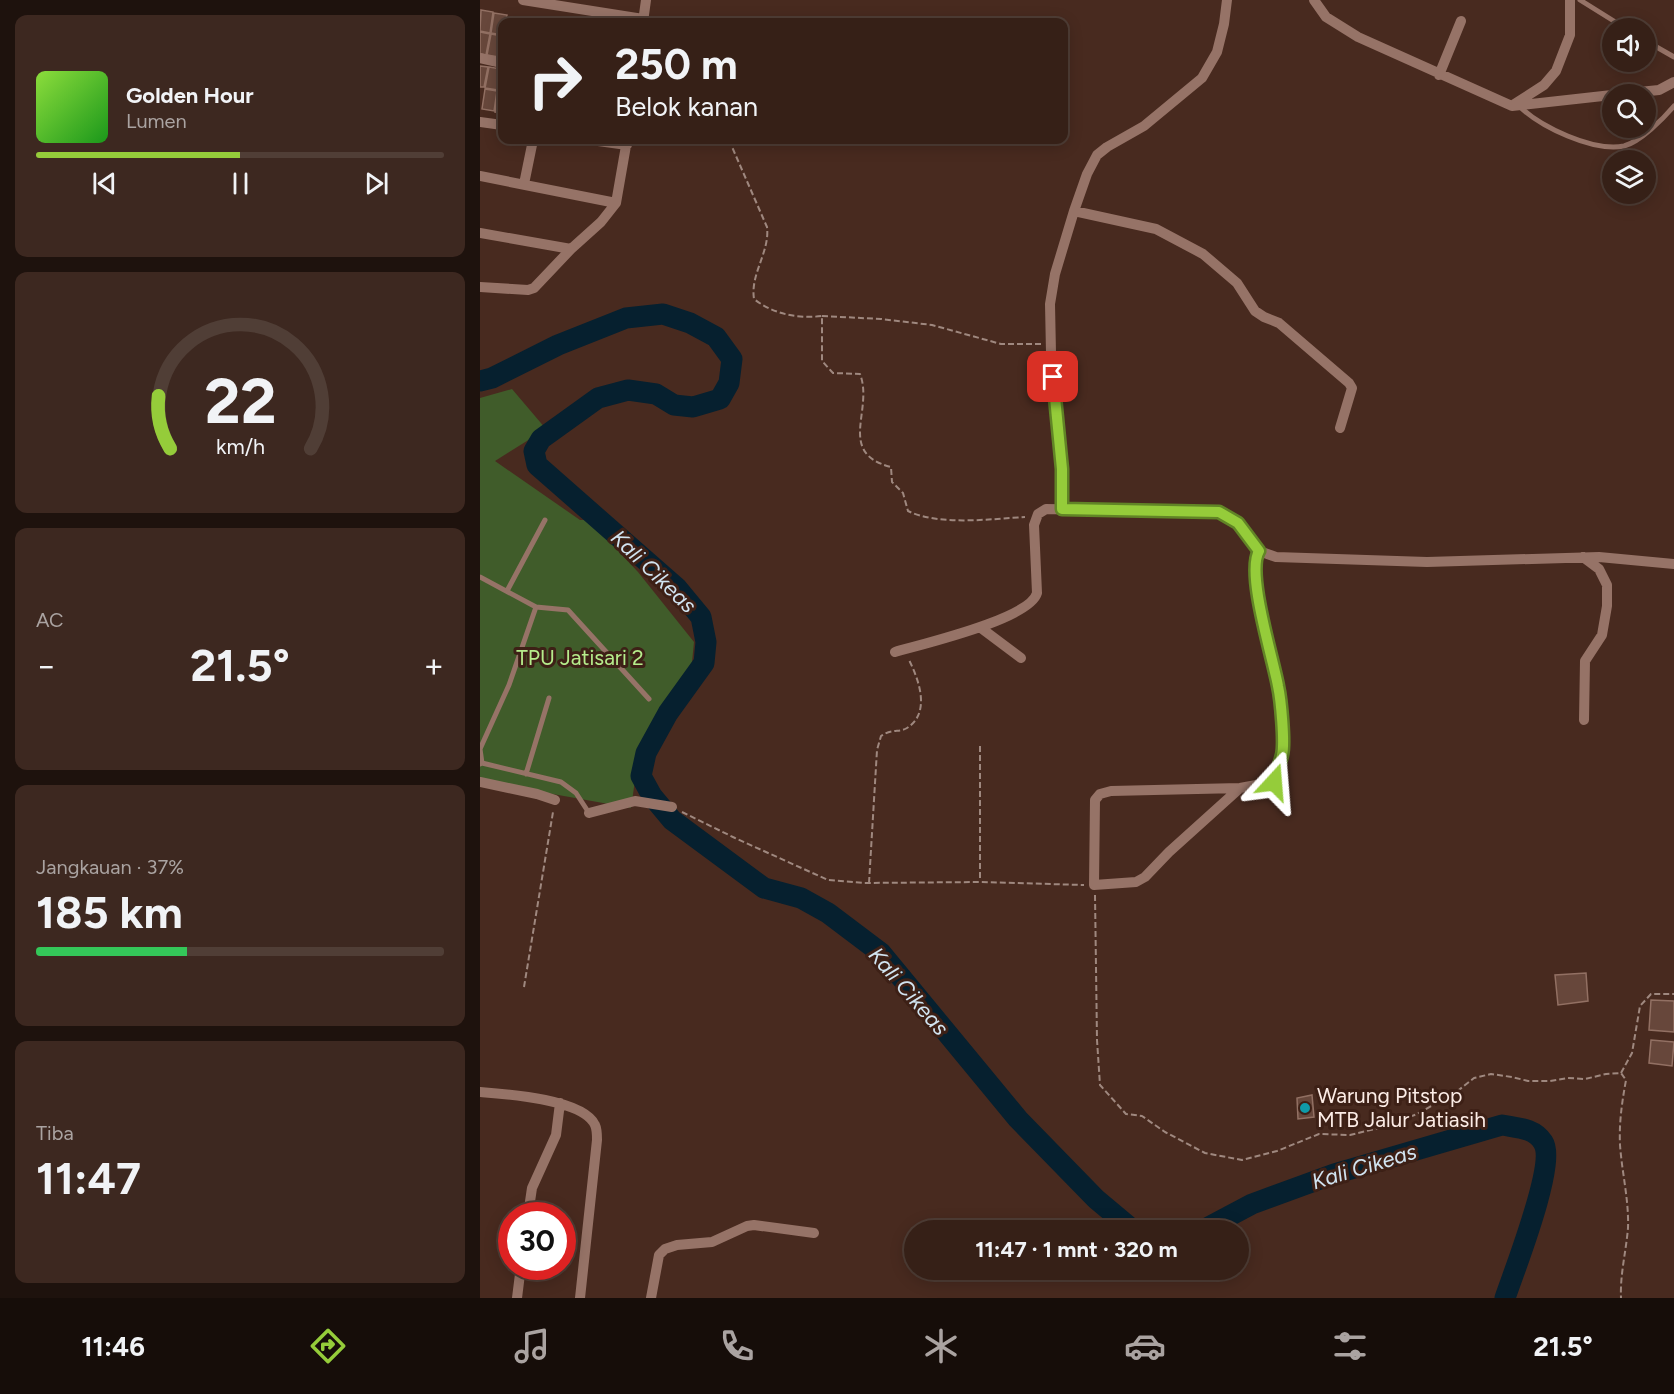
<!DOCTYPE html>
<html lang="id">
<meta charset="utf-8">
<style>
body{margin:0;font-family:Figtree,sans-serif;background:#3d2820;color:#f1f3f6;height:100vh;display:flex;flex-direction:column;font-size:22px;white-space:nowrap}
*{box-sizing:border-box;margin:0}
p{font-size:20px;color:#aaa3a1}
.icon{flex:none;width:33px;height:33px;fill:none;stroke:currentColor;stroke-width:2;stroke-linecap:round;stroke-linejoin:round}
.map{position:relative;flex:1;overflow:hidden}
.panel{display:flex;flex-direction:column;gap:15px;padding:15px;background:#1e120d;width:480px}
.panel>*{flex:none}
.guide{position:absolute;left:18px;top:18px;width:570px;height:126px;border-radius:12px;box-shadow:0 3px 15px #0003,0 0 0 2px #503e36;background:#362017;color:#f1f3f6;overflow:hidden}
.tools{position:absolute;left:1122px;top:18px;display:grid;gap:12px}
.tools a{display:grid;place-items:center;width:54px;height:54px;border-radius:50%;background:#362017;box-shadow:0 3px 15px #0003,0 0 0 2px #503e36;font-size:30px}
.speed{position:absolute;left:18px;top:1202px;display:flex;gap:12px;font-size:30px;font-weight:700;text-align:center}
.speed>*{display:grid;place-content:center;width:78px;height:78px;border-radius:50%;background:#362017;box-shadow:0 3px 15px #0003,0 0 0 2px #503e36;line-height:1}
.speed .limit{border:9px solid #d22;background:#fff;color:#111}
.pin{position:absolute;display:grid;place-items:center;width:51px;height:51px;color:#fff;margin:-26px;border-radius:12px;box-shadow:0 3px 9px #0006}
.me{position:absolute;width:66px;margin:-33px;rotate:19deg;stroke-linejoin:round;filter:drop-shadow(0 0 4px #0008)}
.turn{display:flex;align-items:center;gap:21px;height:126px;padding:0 18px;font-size:27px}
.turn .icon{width:78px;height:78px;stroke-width:2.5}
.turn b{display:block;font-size:42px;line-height:51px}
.big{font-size:45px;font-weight:700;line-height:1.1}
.panel .card{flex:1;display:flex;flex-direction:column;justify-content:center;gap:9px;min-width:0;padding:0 21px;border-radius:12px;background:#3d2820}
.panel .dial{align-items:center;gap:0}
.dial svg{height:156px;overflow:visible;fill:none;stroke:#503e36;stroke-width:7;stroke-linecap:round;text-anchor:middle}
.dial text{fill:#f1f3f6;stroke:none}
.song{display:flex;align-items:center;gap:18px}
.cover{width:72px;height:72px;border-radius:9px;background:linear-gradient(135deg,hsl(90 70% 55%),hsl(120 70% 35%))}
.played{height:6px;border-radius:3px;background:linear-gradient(90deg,#95cc3a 50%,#503e36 50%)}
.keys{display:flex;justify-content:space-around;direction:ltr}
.heat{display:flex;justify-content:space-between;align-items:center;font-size:33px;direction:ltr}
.charge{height:9px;border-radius:4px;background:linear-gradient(90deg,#34c759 37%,#503e36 0)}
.trip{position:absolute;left:424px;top:1220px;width:345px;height:60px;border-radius:30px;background:#362017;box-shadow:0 3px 15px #0003,0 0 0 2px #503e36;font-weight:700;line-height:60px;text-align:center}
.tabs{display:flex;height:96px;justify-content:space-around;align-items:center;background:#160d09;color:#aaa3a1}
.tabs .icon{width:42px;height:42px}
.tabs .active{color:#95cc3a}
.tabs b{font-size:27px;color:#f1f3f6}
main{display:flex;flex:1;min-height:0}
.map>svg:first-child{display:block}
.green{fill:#405c2a}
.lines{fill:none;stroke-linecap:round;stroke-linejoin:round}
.river{stroke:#06202f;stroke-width:21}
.building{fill:#67473b;stroke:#927063;stroke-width:1.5}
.path{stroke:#9f887f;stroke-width:2;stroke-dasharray:6 3;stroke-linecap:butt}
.service{stroke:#967367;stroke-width:5}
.minor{stroke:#967367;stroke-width:10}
.route-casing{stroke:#618526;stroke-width:15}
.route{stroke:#95cc3a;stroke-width:10}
.culture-dot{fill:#0f9aa8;stroke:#3d2016;stroke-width:2}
.labels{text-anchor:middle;stroke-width:6;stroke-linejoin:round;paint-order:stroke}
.park-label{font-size:21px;fill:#b6ed8c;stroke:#3d2016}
.poi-label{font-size:21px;fill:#fcece6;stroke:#3d2016;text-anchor:start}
.water-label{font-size:22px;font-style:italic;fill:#d1e4f1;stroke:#3d2016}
</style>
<main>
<section class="panel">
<div class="card">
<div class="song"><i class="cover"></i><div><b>Golden Hour</b><p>Lumen</p></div></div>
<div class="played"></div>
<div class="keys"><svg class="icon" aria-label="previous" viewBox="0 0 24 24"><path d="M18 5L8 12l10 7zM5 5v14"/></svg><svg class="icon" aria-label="pause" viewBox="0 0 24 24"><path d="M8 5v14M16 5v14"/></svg><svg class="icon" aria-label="next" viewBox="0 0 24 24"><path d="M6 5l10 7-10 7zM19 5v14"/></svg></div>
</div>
<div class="card dial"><svg viewBox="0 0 100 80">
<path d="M14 69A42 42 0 1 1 86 69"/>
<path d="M14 69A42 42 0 0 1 8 42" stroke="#95cc3a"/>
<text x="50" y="56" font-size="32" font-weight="700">22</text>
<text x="50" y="72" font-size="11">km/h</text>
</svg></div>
<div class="card"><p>AC</p>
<div class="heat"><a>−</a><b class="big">21.5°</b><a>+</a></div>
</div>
<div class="card"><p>Jangkauan · 37%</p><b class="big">185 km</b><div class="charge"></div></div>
<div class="card"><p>Tiba</p><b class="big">11:47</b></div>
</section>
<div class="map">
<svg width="1194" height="1298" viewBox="0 0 1194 1298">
<rect width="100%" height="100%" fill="#482a1f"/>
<path class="green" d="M32 389 66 429 15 461 100 520H109L158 572 214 642 211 672 160 746 151 808 0 781V398Z"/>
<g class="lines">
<path class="river" d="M0 381 12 378 78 345 146 318 183 314 210 323 236 337 252 359 249 383 240 399 213 407 194 405 176 394 148 390 118 398 61 439 54 451 57 465 197 588 221 617 226 642 224 663 188 713 166 753 161 776 172 796 192 820 284 888 321 898 348 913 401 953 538 1119 616 1199 653 1230
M723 1230 772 1204 854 1174 1022 1125C1038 1128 1054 1128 1063 1142 1077 1163 1034 1271 1025 1298"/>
</g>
<path class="building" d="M1 10 13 12 10 33 0 31Z
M14 13 27 15 25 22H22V35L11 33Z
M0 32 10 34 6 55 0 54Z
M11 34 22 36 19 57 7 55Z
M0 66 8 67 4 87H0Z
M9 67 21 69 18 90 5 88Z
M5 89 17 91 14 111 2 109Z
M19 91 22 92V113L15 112Z
M1106 973 1108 1001 1078 1005 1075 975Z
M1171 1000 1194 1001V1032L1169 1030Z
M1171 1040 1194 1042 1192 1066 1169 1063Z
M832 1095 834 1117 818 1119 817 1098Z"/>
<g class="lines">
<path class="path" d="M175 18 189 22
M249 140 287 227C290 252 270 274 274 299 293 314 318 319 342 316V361L353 373 380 374C394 410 356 453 411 467L412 482 423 493 428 511C459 526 511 519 545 517
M342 316 401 319 452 325 521 344H561
M500 746V881
M202 812 255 838 348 880 384 883 500 882 604 885
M389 883 397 750 401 736C413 728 419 733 427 728 451 713 439 680 429 660
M615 895 617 1040 620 1085 646 1114 662 1116 685 1132 725 1153 762 1160 797 1151 839 1134 870 1135 907 1126 937 1114 975 1093 994 1078 1011 1074 1032 1077 1048 1081H1070L1088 1078 1105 1079 1126 1074 1141 1073 1146 1080C1142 1102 1139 1122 1140 1145 1142 1173 1149 1200 1148 1228 1146 1252 1140 1274 1141 1298
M44 987 73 812
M1141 1073 1152 1053 1160 1006 1171 994H1194"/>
<path class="service" d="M1100 0 1145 28
M1166 41 1194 57
M1038 105C1060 127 1113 152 1144 146 1160 142 1184 118 1194 106
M0 577 56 607 29 685 0 749 2 763 0 764
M27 591 65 520
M56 607 88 610 169 699
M2 763 81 782 96 793 109 813
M46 774 69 698"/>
<path class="minor" d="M43 0 163 19
M834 0 846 17 878 37 1032 106 1132 95
M163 22 166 0
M0 58 22 63
M959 75 981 21
M1140 94 1179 90 1194 82
M1033 105 1064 85 1076 71 1090 35V0
M0 122 22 125
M111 140 147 145
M0 176 136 203
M44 184 53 140
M594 211 676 229 723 254 757 283 775 311 784 317 799 323 869 383 872 388 860 428
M0 233 91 249
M0 287 48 290 54 288 91 249 121 222 136 203 147 140
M582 509V469L571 353 570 304 575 274 594 211 607 174 617 155 627 147 664 126 722 78 737 52 744 24 747 0
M1103 557 1119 569 1127 585V606L1122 635 1105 661 1104 720
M501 628 541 658
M415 652C442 644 550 619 557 593L554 525 558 514 566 509 739 512 758 523 779 551 796 557 947 562 1119 557 1194 564
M0 782 57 794 75 800
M760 788 689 852 665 877 656 882 614 885 615 800 620 794 631 791 760 788 793 782 803 753 799 688 777 593 774 569 775 558 779 551
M109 813 155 801 192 807
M0 1092C26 1094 103 1099 115 1125 117 1129 117 1135 117 1140L100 1298
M48 1215 52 1188 76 1135 80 1103
M37 1298 41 1266
M171 1298 179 1255 185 1249 197 1245 232 1242 267 1226 274 1225 334 1233"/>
</g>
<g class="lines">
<defs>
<path id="route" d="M573 377 582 469V509L739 512 758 523 779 551C766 573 793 658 798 686 801 700 805 743 802 755 800 764 796 773 794 782"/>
</defs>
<use href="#route" class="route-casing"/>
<use href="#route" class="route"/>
</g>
<circle class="culture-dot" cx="825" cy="1108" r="6"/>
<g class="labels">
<g class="park-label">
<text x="100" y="665">TPU Jatisari 2</text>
</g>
<g class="poi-label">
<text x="837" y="1103">Warung Pitstop<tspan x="837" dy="24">MTB Jalur Jatiasih</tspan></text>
</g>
<g class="water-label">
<text transform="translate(174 571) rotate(44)" y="8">Kali Cikeas</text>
<text transform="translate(429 991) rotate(49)" y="8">Kali Cikeas</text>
<text transform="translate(884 1166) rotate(-17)" y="8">Kali Cikeas</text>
</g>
</g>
</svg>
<div class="tools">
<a><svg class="icon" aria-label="sound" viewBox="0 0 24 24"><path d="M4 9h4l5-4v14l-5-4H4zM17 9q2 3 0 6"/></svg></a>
<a><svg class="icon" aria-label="search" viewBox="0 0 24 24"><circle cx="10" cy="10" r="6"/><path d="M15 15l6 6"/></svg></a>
<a><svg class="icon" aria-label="layers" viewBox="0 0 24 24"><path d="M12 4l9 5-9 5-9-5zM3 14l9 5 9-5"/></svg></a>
</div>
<div class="speed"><div class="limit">30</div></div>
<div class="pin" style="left:573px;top:377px;background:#d93025"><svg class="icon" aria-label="arrive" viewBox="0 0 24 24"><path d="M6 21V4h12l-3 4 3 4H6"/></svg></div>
<svg class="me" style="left:794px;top:782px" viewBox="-20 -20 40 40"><path d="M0-17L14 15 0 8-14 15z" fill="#95cc3a" stroke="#fff" stroke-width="4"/></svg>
<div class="trip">11:47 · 1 mnt · 320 m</div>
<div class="guide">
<div class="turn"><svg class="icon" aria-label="right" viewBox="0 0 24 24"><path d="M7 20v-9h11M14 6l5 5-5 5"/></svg><div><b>250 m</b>Belok kanan</div></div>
</div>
</div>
</main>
<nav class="tabs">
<b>11:46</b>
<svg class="icon active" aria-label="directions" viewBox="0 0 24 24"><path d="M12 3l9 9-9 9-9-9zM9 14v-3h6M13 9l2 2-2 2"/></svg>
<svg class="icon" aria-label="music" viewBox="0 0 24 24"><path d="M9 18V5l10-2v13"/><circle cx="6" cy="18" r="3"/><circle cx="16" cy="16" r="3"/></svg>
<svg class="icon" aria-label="phone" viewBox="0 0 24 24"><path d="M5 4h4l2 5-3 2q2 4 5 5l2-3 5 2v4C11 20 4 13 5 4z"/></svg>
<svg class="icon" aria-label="climate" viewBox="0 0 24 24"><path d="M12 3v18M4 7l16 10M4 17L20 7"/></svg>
<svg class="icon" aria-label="car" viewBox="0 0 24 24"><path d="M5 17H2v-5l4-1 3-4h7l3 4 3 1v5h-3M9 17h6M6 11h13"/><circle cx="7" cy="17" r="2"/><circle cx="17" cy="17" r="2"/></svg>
<svg class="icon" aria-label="filters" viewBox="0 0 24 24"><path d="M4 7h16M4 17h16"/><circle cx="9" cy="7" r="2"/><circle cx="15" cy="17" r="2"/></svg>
<b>21.5°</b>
</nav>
